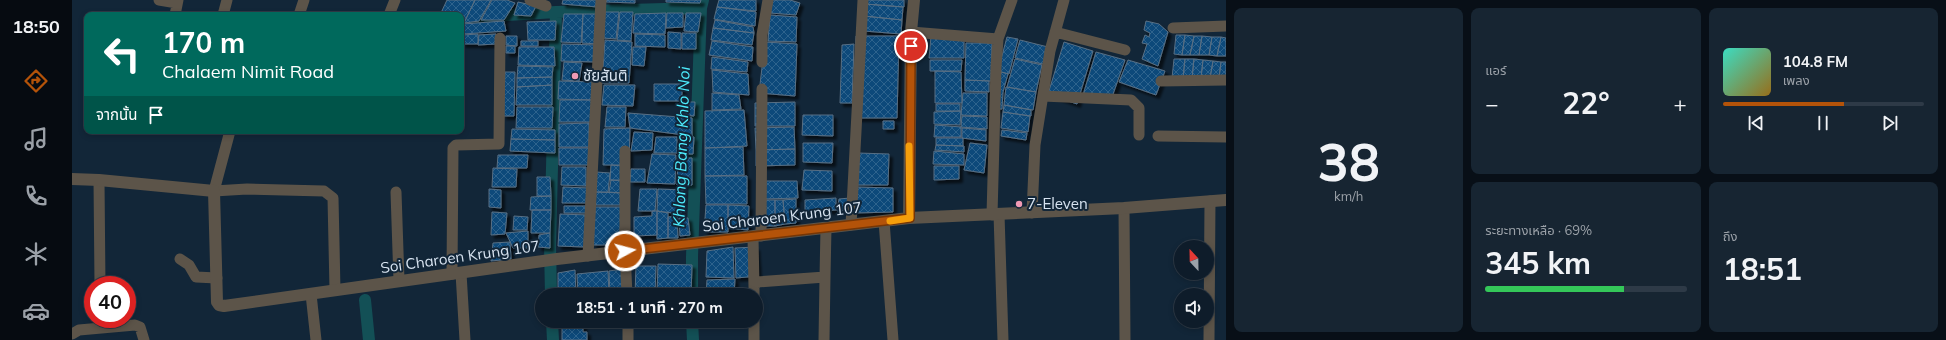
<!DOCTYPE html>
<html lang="th">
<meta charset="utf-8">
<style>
body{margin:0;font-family:Mulish,"Noto Sans Thai",sans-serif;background:#172532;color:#f1f3f6;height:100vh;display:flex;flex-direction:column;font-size:15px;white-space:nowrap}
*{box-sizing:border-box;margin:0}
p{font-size:13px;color:#9ba1a8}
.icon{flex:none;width:22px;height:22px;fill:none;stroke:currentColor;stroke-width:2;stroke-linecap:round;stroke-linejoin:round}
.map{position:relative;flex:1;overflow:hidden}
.panel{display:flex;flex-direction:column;gap:8px;padding:8px;background:#080f17;width:720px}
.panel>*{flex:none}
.hud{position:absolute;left:12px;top:12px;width:380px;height:122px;border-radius:8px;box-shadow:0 2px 6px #0003,0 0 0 1px #2e3a47;background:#00695c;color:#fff;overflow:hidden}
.needle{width:26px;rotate:338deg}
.tools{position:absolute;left:1102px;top:240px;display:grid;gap:8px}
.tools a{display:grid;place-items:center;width:40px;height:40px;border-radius:50%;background:#0e1c2a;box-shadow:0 2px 6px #0003,0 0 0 1px #2e3a47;font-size:20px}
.speed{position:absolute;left:12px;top:276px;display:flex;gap:8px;font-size:20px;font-weight:700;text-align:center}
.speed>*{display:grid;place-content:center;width:52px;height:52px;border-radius:50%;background:#0e1c2a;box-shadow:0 2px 6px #0003,0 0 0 1px #2e3a47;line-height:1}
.speed .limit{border:6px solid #d22;background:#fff;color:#111}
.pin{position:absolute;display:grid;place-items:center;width:34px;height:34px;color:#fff;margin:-17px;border:2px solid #fff;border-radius:50%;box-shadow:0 1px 4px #0007}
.me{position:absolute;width:44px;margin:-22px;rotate:83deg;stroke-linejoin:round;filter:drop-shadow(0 0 3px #0008)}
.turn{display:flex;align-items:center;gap:14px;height:84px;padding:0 12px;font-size:18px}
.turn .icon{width:52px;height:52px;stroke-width:2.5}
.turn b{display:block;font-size:28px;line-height:34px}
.then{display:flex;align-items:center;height:38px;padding:0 12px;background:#0003;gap:8px;font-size:15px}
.big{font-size:30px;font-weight:700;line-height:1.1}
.panel .widget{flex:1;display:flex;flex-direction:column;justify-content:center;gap:6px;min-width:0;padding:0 14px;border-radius:8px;background:#172532}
.panel .dial{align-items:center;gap:0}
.dial b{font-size:52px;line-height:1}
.song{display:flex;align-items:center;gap:12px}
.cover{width:48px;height:48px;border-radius:6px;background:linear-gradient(135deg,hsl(170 70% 55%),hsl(40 70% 35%))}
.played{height:4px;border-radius:2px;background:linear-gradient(90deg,#b45309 60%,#2e3a47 60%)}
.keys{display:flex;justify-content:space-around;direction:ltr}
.heat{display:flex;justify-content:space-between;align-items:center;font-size:22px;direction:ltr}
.charge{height:6px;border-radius:3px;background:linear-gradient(90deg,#34c759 69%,#2e3a47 0)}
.panel .tiles{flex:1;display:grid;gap:8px;grid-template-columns:repeat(3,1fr)}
.widget:first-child{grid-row:span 2}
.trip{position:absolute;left:463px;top:288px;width:228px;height:40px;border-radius:20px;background:#0e1c2a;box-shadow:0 2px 6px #0003,0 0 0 1px #2e3a47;font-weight:700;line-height:40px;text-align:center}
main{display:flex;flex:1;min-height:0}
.tabs{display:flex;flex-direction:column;width:72px;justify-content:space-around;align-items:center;background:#060b11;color:#9ba1a8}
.tabs .icon{width:28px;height:28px}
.tabs .current{color:#b45309}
.tabs b{font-size:18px;color:#f1f3f6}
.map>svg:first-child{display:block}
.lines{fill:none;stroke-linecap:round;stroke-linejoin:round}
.canal{stroke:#135056;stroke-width:12}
.building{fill:url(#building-cross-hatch);stroke:#586f84;filter:url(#shadow)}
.minor{stroke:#5c5449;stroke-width:11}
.tertiary{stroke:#5c5449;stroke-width:12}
.route-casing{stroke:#753606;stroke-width:10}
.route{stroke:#b45309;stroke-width:7}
.slow{stroke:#f59e0b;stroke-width:7}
.poi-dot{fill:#f09ab5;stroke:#122638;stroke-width:1.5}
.labels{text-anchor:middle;stroke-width:4;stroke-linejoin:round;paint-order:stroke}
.poi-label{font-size:15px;fill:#d7e3f0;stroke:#122638;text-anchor:start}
.street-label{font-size:15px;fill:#d7e3f0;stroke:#122638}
.water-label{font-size:16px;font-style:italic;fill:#4decfd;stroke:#122638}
</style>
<main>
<nav class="tabs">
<b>18:50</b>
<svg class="icon current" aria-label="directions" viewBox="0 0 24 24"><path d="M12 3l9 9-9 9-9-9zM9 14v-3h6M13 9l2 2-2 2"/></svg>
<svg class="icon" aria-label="music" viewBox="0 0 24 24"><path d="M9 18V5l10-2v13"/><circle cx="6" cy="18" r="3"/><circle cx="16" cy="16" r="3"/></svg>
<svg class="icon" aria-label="phone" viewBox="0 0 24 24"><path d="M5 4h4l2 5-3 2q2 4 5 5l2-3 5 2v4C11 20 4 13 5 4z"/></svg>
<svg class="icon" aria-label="climate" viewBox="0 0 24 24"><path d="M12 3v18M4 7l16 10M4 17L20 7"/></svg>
<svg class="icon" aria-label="car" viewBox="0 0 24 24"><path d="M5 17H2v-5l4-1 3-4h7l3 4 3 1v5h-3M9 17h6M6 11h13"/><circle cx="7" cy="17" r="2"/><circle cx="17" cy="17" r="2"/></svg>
</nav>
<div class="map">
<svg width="1154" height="340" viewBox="0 0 1154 340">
<defs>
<pattern id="building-cross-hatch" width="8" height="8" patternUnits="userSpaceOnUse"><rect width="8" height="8" fill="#0b497a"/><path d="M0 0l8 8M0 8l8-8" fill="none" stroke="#2e638d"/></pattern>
<filter id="shadow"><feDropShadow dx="3.5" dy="3.5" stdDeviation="1" flood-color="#0009"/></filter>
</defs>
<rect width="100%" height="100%" fill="#122638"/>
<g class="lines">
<path class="canal" d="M389 18 484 12 629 8
M479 295 478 245 484 12
M620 295V257L629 8 631 0
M293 300 297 340
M480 321 481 340
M620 321 621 340"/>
</g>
<path class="building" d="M375 0H403L392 23 389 21V15H368Z
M403 0H419L407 21 392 23Z
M420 0H435L443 3 432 20H409Z
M491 0H526V7L490 4Z
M534 0H563V3L534 2Z
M594 0H629L628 3 594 2Z
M647 0H684V11L645 7Z
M700 0H718L728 3 724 15 698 13Z
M794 0H832V7L793 4Z
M446 2 464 6 459 16 442 15Z
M793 4 831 7 830 20 792 16Z
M645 7 684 12 683 26 642 19Z
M533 12H547L544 39 531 38Z
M548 12H561L559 41 545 40Z
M594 13 593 34 561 33 563 14Z
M595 13H611V27L594 28Z
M614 13H629L626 32 612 31Z
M492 14H511L509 43 489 42Z
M511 14H529L527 44 510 43Z
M698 15 725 17 724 42 696 41Z
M792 16 830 20 829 34 792 31Z
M643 20 681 27 682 33 641 28Z
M432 21 434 31 391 34V24Z
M484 21 483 40H456L455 22Z
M1074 21 1087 24 1096 32 1086 66 1070 59 1075 44 1070 43 1073 35 1077 37 1078 33 1072 30Z
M641 28 682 33 680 45 639 40Z
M596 32 609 33V49L596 48Z
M610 33H624V49H610Z
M406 34V44H390L391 35Z
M424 34V44L406 45 407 35Z
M563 34 593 35V47L563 46Z
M1104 35H1113L1110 55 1102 54Z
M1113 35 1122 36 1118 55H1110Z
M434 36H445V46L434 45Z
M784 36H827L825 118H781Z
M1122 36H1130L1127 55H1118Z
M1130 36 1140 37 1137 55H1127Z
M859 37 892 40V58H857Z
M935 37 946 39 937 74 926 71Z
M1140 37H1149L1145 56 1137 55Z
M1149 37 1154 38V56H1145Z
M533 40 560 42 557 83H530Z
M948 40 976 47 971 64 943 58Z
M449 41H466V46H449Z
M640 41 681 47 680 61 637 55Z
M693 42 725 44 723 96 687 93Z
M992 42 1021 51 1005 104 976 94Z
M894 43H920L919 81 893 80Z
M490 44 524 45 523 62 489 61Z
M782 44 780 103H768L770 45Z
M434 46H443V53H434Z
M447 47H482L483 66 446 65Z
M561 47H574L572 66 560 65Z
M1024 52 1053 60 1040 97 1011 95Z
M640 57 676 62 675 72 639 69Z
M943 59 970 65 964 92 935 87Z
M1102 59H1113L1111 78H1100Z
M1113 59H1122L1120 78H1111Z
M1122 59 1131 60 1129 78H1120Z
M858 60H890L889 71H858Z
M1056 60 1093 71 1084 95 1047 82Z
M1131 60 1141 61 1138 78H1129Z
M1141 61 1149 62 1147 78H1138Z
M492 62 510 63 507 81 490 80Z
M1149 62H1154V77L1147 78Z
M446 66 481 67 480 77 445 78Z
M640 70 676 74 677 95 641 92Z
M863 71 889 72 890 103H863Z
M433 72H443L442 116H431Z
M929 72 936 74 931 92 930 109H923Z
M480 77V85L445 87V78Z
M893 80 917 81V92L893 91Z
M487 81 522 82V100L486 99Z
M582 84H610V101H582Z
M480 85V105H444L445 87Z
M532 85H563L561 106 530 105Z
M934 87 964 92 961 110 932 105Z
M640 93 667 95 669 109 640 110Z
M891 93H915V116L889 115Z
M488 100H520V122H487Z
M609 102H623L622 116 609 115Z
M723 102V126H683V103Z
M864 104H888V111H864Z
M932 105 959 110V116L931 112Z
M445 107H481L480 128H444Z
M535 107H554L553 127H533Z
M672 110 675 146 633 148V111Z
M889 111 888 125 862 124V112Z
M931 112 958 116 956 132 929 128Z
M556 113 620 118V136L558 128Z
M731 115H761V136L730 135Z
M890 116 915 117V129L889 127Z
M811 121H822V129H811Z
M517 123V147H487V124Z
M863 125 889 127V137H862Z
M722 127 723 149 684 150 683 128Z
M558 128 557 165H531L532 129Z
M890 128 914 130V141L890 138Z
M440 129 483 130V140L439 139Z
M930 130 955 133 954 140 929 136Z
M562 132 581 133 580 150 559 151Z
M584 137H605V153H582Z
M622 137 621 154H607L608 138Z
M864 138H891V146L864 145Z
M439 139 483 140V153L438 151Z
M731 143H761L760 163 731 162Z
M898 143 915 145 912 173 892 170Z
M864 145 892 146V152L863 150Z
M671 147 672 175 633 176V148Z
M487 148H517L516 165H487Z
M723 149V165L684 166V150Z
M862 151 892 154V165L861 164Z
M786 153 817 154 816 185H784Z
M580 154 604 155 603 184 575 183Z
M426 155H456L455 168H425Z
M606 158H620V185H605Z
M539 165 551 166V180H538Z
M862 166H887V179L862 180Z
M490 167H514V186L489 185Z
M421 168 445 169 444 187H420Z
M559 169H573V182H558Z
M732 170 760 171V191L730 190Z
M524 172 538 173 536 192H523Z
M633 176H675V204H634Z
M465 177H478L479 196H465Z
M539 180 550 181V193L537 192Z
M693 181H725L726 198 692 199Z
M491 187 516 188 515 203H490Z
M783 187 821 188V212L782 213Z
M417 189 429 190V208L417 207Z
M568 189H585L583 211H566Z
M586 189 611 190 609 214 585 211Z
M523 192 550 193V205H522Z
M479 196V210H458L459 197Z
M764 198V210L733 212V200Z
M778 198V210L765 211 767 199Z
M724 199V223L713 224 711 200Z
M691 200H703V226H692Z
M703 200H711L713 224 703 226Z
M634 205H656V232H632Z
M656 205 677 206 676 230 656 228Z
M492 206H514V213H492Z
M523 207H550L547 245H521Z
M460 210H479L478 233H459Z
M580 211H585V235L562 236V217L580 216Z
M585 211 596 213V238L585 239Z
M420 212 435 213 433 234 419 235Z
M488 214 515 215 513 247 486 246Z
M442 216 456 217 455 230H441Z
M605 216 606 238H596V217Z
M607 218H616L618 235 608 236Z
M456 231V248H441L434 233Z
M478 233V248L466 247 467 235Z
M438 242 439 259 419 261 421 243Z
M661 247 662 278 634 277 635 251Z
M684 247 686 276 664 278 663 248Z
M586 264 620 265 619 295H585Z
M564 266H584L583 295H563Z
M551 269 552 295H538L537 271Z
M503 270 504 295H486V273Z
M536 271 537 295H506L505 274Z
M663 279 662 295H634L635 280Z
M490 323H511V332H515V340H490Z"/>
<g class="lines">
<path class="minor" d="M87 0 105 3
M458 0 474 6
M103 15 106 0
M151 15 155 0
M227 15 232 0
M317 15 323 0
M1101 28 1154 26
M839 32 926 39
M983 32 1053 50
M690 62V35L696 0
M1089 81 1154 80
M971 96 1059 100 1067 108V135
M158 131 142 191 175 189 252 191 261 198 263 290
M1086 136 1154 137
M553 151V251L555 295
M27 180 28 285
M324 192 327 281
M1052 208 1053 340
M960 213 963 145 978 51 992 0
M927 214 931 340
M920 215 924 67 926 39 940 0
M812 221 821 340
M779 225 791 0
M689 236 690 89
M681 237 682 287
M516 256 529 0
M108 259 117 265 124 277 145 278
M389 273 393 340
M380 274 381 148 384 145 427 144 428 38
M239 294 244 340
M682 295V287L685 282 753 277 754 228
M682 321V340
M0 334 7 330 63 325 68 327 72 340
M556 340V321
M752 340 753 277
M1137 340 1138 201"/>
<path class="tertiary" d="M0 179 27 180 142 191 145 302 147 305 152 306 485 259 837 218 1052 208 1154 200
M837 218 839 32 842 0"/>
</g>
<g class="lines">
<defs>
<path id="route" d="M553 251 838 218 839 46"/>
</defs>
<use href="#route" class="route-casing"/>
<use href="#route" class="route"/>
<path class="slow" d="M818 221 838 218 837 146"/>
</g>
<g class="poi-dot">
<circle cx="503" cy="76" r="4"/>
<circle cx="947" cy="204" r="4"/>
</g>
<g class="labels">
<g class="poi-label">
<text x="511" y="81">ชัยสันติ</text>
<text x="955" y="209">7-Eleven</text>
</g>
<g class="street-label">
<text transform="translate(710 217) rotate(-7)" y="5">Soi Charoen Krung 107</text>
<text transform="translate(388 257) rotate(-8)" y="5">Soi Charoen Krung 107</text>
</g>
<g class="water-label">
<text transform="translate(609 147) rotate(-88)" y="6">Khlong Bang Khlo Noi</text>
</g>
</g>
</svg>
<div class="tools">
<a><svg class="needle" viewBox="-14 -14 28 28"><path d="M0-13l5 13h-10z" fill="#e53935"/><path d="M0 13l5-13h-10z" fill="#9ba1a8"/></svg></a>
<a><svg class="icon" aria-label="sound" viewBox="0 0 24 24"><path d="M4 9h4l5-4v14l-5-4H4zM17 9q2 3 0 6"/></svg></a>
</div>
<div class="speed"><div class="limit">40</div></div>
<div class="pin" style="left:839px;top:46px;background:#d93025"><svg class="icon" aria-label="arrive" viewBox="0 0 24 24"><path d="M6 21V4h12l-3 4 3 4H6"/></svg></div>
<svg class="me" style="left:553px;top:251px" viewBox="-20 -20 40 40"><circle r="17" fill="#b45309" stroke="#fff" stroke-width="3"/><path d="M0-11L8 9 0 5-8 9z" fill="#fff"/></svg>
<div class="trip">18:51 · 1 นาที · 270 m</div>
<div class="hud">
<div class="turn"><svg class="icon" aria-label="left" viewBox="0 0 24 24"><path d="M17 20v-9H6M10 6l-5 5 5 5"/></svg><div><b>170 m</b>Chalaem Nimit Road</div></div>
<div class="then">จากนั้น<svg class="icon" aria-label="arrive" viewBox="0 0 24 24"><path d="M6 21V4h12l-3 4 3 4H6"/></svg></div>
</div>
</div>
<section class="panel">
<div class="tiles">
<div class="widget dial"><b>38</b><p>km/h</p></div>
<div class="widget"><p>แอร์</p>
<div class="heat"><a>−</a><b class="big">22°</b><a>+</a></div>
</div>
<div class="widget">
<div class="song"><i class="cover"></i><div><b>104.8 FM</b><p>เพลง</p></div></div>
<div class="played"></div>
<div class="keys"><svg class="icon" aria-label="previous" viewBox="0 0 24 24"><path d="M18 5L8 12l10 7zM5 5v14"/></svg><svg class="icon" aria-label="pause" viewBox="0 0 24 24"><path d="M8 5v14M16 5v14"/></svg><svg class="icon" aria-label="next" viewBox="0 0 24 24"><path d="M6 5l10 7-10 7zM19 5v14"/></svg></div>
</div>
<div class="widget"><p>ระยะทางเหลือ · 69%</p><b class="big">345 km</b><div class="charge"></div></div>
<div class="widget"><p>ถึง</p><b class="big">18:51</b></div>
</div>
</section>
</main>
